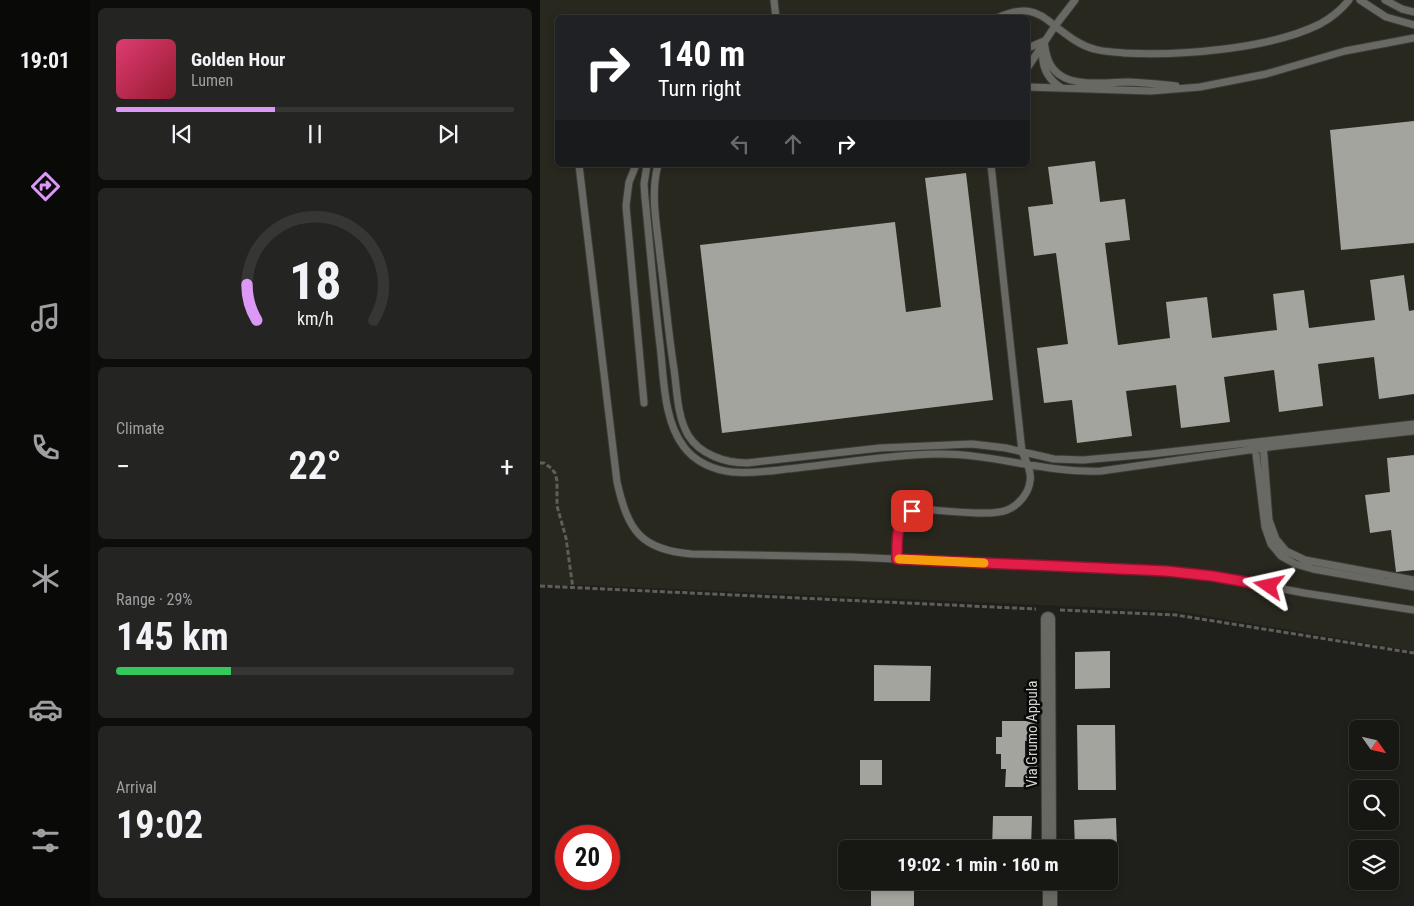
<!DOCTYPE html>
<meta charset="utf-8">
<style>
body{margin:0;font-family:"Roboto Condensed",sans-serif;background:#242422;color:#f1f3f6;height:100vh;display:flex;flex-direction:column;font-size:19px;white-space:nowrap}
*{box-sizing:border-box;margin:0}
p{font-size:16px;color:#9e9fa0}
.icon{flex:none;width:28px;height:28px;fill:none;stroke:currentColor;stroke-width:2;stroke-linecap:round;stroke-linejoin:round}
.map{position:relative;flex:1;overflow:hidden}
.sheet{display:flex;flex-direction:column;gap:8px;padding:8px;background:#0d0d0b;width:450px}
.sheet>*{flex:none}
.guide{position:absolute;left:15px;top:15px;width:475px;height:152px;border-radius:8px;box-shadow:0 2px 8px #0003,0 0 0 1px #363634;background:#202124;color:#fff;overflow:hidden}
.needle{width:32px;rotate:124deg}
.tools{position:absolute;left:809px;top:720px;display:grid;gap:10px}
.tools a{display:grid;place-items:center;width:50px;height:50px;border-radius:8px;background:#171714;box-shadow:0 2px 8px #0003,0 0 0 1px #363634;font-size:25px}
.speed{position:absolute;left:15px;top:825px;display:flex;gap:10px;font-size:25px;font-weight:700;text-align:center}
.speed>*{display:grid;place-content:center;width:65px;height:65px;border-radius:50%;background:#171714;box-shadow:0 2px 8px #0003,0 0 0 1px #363634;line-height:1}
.speed .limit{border:8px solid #d22;background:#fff;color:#111}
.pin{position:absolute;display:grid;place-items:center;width:42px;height:42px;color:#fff;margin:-21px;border-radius:10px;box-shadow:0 2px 8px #0006}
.me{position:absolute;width:55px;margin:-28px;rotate:281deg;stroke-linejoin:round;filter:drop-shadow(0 0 4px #0008)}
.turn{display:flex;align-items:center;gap:18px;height:105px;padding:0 20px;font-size:22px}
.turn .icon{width:65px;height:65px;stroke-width:2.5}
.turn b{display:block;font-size:35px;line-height:42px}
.lanes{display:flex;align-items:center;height:48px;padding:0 20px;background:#0003;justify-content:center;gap:25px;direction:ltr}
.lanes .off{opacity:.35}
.big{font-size:38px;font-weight:700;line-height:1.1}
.sheet .card{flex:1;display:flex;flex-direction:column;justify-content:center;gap:8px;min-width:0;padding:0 18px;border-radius:8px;background:#242422}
.sheet .dial{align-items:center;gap:0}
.dial svg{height:130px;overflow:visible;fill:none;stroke:#363634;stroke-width:7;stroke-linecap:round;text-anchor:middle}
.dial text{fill:#f1f3f6;stroke:none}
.song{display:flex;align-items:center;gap:15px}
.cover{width:60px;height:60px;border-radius:8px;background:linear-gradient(135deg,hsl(340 70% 55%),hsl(350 70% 35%))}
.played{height:5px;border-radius:2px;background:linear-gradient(90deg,#db99f5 40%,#363634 40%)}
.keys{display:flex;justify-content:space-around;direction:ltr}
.heat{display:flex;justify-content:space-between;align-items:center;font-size:28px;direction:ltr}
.charge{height:8px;border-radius:4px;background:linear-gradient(90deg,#34c759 29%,#363634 0)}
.trip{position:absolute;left:298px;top:840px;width:280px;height:50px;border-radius:8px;background:#171714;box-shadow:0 2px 8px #0003,0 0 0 1px #363634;font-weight:700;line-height:50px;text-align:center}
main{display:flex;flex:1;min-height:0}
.dock{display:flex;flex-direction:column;width:90px;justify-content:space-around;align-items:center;background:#090908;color:#9e9fa0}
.dock .icon{width:35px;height:35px}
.dock .selected{color:#db99f5}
.dock b{font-size:22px;color:#f1f3f6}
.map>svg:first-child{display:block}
.built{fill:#28281f;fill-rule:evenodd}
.building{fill:#a4a49f}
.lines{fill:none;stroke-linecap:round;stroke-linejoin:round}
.service-casing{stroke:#3a3a37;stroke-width:9}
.minor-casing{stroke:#3a3a37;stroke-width:16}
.path{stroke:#5e5e5a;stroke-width:3;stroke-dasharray:5 2.5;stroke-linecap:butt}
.service{stroke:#696964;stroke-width:7}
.minor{stroke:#696964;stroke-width:14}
.route-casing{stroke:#92132f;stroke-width:12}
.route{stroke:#e11d48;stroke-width:9}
.slow{stroke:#f59e0b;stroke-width:9}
.labels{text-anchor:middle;stroke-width:5;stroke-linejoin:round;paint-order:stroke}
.street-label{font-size:15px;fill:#d4d4d1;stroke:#090907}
</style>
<main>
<nav class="dock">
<b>19:01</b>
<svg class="icon selected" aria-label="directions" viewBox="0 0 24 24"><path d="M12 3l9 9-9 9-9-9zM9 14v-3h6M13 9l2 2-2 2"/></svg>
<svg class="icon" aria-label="music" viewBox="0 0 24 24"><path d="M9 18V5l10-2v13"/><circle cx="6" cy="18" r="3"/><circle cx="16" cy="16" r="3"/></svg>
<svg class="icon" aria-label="phone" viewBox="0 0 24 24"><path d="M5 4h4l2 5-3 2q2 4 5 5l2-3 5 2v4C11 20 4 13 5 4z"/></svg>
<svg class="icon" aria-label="climate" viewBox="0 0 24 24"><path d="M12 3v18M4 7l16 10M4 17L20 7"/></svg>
<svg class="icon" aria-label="car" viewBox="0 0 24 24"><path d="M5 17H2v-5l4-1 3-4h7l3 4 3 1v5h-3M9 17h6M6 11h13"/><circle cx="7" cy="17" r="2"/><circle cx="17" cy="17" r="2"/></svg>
<svg class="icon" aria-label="filters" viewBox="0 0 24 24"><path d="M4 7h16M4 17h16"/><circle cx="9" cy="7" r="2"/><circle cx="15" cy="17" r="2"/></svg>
</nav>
<section class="sheet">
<div class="card">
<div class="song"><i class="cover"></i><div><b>Golden Hour</b><p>Lumen</p></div></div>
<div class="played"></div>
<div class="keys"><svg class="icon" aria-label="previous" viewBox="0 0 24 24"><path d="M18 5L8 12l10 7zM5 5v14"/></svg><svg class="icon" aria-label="pause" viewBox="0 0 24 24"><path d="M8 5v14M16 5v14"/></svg><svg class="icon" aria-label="next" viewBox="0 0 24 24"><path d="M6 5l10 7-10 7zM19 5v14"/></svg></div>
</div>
<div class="card dial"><svg viewBox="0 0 100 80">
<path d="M14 69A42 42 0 1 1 86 69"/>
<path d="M14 69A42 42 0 0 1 8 47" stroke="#db99f5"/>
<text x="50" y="56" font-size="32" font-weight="700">18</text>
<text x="50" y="72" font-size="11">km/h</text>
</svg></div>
<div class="card"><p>Climate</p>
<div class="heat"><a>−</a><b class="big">22°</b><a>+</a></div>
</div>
<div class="card"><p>Range · 29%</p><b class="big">145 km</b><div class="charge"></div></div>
<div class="card"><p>Arrival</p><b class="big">19:02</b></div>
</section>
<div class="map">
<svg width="874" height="906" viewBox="0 0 874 906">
<rect width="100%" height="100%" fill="#1f1f1b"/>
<path class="built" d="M0 0H874V651L636 611 39 585 0 586ZM18 18H488V165H18Z"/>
<path class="building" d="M874 121V243L801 250 790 130Z
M555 161 560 202 585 199 590 240 565 243 578 345 630 338 626 302 667 297 672 338 737 330 733 294 764 290 769 328 835 320 830 280 864 275 869 311 874 310V394L839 399 834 357 778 364 783 406 739 412 734 370 684 377 690 422 641 428 636 385 586 391 592 436 537 443 532 400 504 403 497 348 528 344 516 253 494 256 488 207 513 204 508 167Z
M426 173 453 400 182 433 160 245 355 222 366 312 401 307 385 178Z
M874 455V570L856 572 851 530 830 533 825 495 850 492 847 458Z
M570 651V688L535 689V652Z
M334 665 391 666 390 701H334Z
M462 721H497L496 741H485V765H497L496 787H465L466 769H461V754H456V737H462Z
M537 725H575L576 790H538Z
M320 760H342V785H320Z
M453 816H492L491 849H452Z
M576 818 578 877 569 878V849H535L534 820Z
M331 881 374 882V906H331Z"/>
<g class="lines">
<defs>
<path id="service" d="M234 0 236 18
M820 0 846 17 874 25
M845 0 862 9 874 12
M457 18C482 7 495 8 515 26L535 0
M504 41C506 55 508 67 520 75 536 87 570 82 589 82 605 83 621 84 636 86
M488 48 504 41
M503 49C501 66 507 79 522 88
M488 67 515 26C527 35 539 45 554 49 564 52 574 52 584 53 640 56 730 49 780 24 791 18 801 10 809 0
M488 87 611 91 660 87 726 74 805 51 874 38
M39 165 77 482C88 530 100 550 152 554L311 557 626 571 685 578 764 593 874 610
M96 165 89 182 86 206 104 403
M107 165 104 184 105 198C110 247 114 296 120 345 124 377 123 420 144 447 155 462 174 470 192 472 214 474 236 470 257 468 303 463 349 455 396 454 451 453 504 473 561 471L737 446 874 431
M118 165C110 194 117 226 120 256 125 293 128 331 134 369 137 390 137 416 148 435 160 455 186 463 207 463L340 448 432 444 466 448 514 459 543 460 611 454 874 424
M723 443 729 520 736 539 746 551 765 560 874 580
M715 446 725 527 731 544 741 556 755 564 773 569 874 587
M357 559C358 541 355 513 379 509 399 510 451 517 467 510 478 506 489 493 490 481 492 472 486 460 482 452L451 165"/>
<path id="minor" d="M508 619 509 849
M510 881V906"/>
</defs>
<use href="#service" class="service-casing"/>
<use href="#minor" class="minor-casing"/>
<path class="path" d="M0 463H4L11 468 15 473 17 481V506L26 538 33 589
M0 586 496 609
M520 610 636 615 874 653"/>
<use href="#service" class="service"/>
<use href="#minor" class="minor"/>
</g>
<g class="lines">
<defs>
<path id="route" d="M372 511C355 522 357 542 357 559L626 571 672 576 729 586"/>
</defs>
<use href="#route" class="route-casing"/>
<use href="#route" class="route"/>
<path class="slow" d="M359 559 444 563"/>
</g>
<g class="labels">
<g class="street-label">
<text transform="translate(492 734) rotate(-90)" y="5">Via Grumo Appula</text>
</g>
</g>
</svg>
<div class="tools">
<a><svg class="needle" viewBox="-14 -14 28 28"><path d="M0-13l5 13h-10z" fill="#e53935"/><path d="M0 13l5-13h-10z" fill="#9e9fa0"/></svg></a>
<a><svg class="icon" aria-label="search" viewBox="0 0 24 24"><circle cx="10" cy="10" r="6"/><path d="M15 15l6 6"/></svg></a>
<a><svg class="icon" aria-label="layers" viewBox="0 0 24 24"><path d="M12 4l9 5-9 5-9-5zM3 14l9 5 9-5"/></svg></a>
</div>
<div class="speed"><div class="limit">20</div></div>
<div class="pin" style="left:372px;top:511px;background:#d93025"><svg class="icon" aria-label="arrive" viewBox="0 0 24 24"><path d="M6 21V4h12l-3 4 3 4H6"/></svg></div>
<svg class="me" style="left:729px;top:586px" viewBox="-20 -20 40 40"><path d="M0-17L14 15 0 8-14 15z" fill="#e11d48" stroke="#fff" stroke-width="4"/></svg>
<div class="trip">19:02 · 1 min · 160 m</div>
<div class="guide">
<div class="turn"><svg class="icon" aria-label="right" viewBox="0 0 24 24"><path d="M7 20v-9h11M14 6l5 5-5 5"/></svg><div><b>140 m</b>Turn right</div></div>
<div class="lanes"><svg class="icon off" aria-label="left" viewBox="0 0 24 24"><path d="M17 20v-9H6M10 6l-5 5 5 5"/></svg><svg class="icon off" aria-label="ahead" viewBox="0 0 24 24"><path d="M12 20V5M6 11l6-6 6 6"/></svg><svg class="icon" aria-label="right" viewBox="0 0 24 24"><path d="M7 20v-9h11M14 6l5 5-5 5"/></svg></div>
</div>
</div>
</main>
